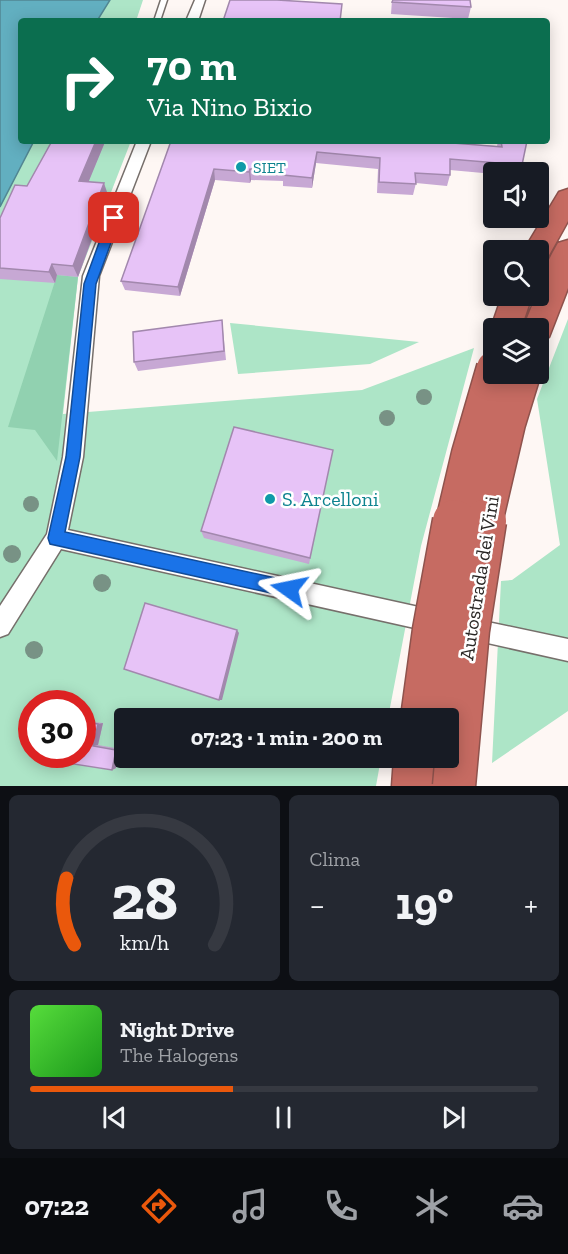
<!DOCTYPE html>
<html lang="it">
<meta charset="utf-8">
<style>
body{margin:0;font-family:"Zilla Slab",serif;background:#242831;color:#f1f3f6;height:100vh;display:flex;flex-direction:column;font-size:22px;white-space:nowrap}
*{box-sizing:border-box;margin:0}
p{font-size:20px;color:#9ea1a6}
.icon{flex:none;width:33px;height:33px;fill:none;stroke:currentColor;stroke-width:2;stroke-linecap:round;stroke-linejoin:round}
.map{position:relative;height:786px;overflow:hidden}
.sheet{display:flex;flex-direction:column;gap:9px;padding:9px;background:#0d0f14;flex:1}
.sheet>*{flex:none}
.banner{position:absolute;left:18px;top:18px;width:532px;height:126px;border-radius:6px;box-shadow:0 3px 15px #0003;background:#0b6e4f;color:#fff;overflow:hidden}
.controls{position:absolute;left:483px;top:162px;display:grid;gap:12px}
.controls a{display:grid;place-items:center;width:66px;height:66px;border-radius:6px;background:#171b24;box-shadow:0 3px 15px #0003;font-size:30px}
.speed{position:absolute;left:18px;top:690px;display:flex;gap:12px;font-size:30px;font-weight:700;text-align:center}
.speed>*{display:grid;place-content:center;width:78px;height:78px;border-radius:50%;background:#171b24;box-shadow:0 3px 15px #0003;line-height:1}
.speed .limit{border:9px solid #d22;background:#fff;color:#111}
.pin{position:absolute;display:grid;place-items:center;width:51px;height:51px;color:#fff;margin:-26px;border-radius:12px;box-shadow:0 3px 9px #0006}
.me{position:absolute;width:66px;margin:-33px;rotate:282deg;stroke-linejoin:round;filter:drop-shadow(0 0 4px #0008)}
.turn{display:flex;align-items:center;gap:21px;height:126px;padding:0 30px;font-size:27px}
.turn .icon{width:78px;height:78px;stroke-width:2.5}
.turn b{display:block;font-size:42px;line-height:51px}
.big{font-size:45px;font-weight:700;line-height:1.1}
.sheet .card{flex:1;display:flex;flex-direction:column;justify-content:center;gap:9px;min-width:0;padding:0 21px;border-radius:9px;background:#242831}
.sheet .dial{align-items:center;gap:0}
.dial svg{height:156px;overflow:visible;fill:none;stroke:#363941;stroke-width:7;stroke-linecap:round;text-anchor:middle}
.dial text{fill:#f1f3f6;stroke:none}
.song{display:flex;align-items:center;gap:18px}
.cover{width:72px;height:72px;border-radius:9px;background:linear-gradient(135deg,hsl(110 70% 55%),hsl(120 70% 35%))}
.played{height:6px;border-radius:3px;background:linear-gradient(90deg,#ea580c 40%,#363941 40%)}
.keys{display:flex;justify-content:space-around;direction:ltr}
.heat{display:flex;justify-content:space-between;align-items:center;font-size:33px;direction:ltr}
.sheet .tiles{flex:1;display:grid;gap:9px;grid-template-columns:1fr 1fr}
.card:last-child{grid-column:span 2}
.trip{position:absolute;left:114px;top:708px;width:345px;height:60px;border-radius:6px;background:#171b24;box-shadow:0 3px 15px #0003;font-weight:700;line-height:60px;text-align:center}
.tab-bar{display:flex;height:96px;justify-content:space-around;align-items:center;background:#090b0e;color:#9ea1a6}
.tab-bar .icon{width:42px;height:42px}
.tab-bar .current{color:#ea580c}
.tab-bar b{font-size:27px;color:#f1f3f6}
.map>svg:first-child{display:block}
.green{fill:#ade5c7;fill-rule:evenodd}
.forest{fill:#91d1b0}
.water{fill:#62afc0;stroke:#518692;stroke-width:1.5}
.lines{fill:none;stroke-linecap:round;stroke-linejoin:round}
.service-casing{stroke:#766f6b;stroke-width:3}
.minor-casing{stroke:#766f6b;stroke-width:3}
.motorway-casing{stroke:#8f534d;stroke-width:3}
.service{fill:#fff;fill-rule:evenodd}
.minor{fill:#fff;fill-rule:evenodd}
.motorway{fill:#c66b62;fill-rule:evenodd}
.motorway-bridge-far1-casing{stroke:#8f534d;stroke-width:37;stroke-linecap:butt}
.motorway-bridge-casing{stroke:#8f534d;stroke-width:45;stroke-linecap:butt}
.motorway-bridge-far1{stroke:#c66b62;stroke-width:34}
.motorway-bridge{stroke:#c66b62;stroke-width:42}
.tree{fill:#789285}
.wall{fill:#c7a8d4}
.shaded-wall{fill:#a288ad}
.building{fill:#e7c3f7;stroke:#a288ad;stroke-width:1.5}
.route{fill:#1a73e8;stroke:#114b97;stroke-width:1.5}
.culture-dot{fill:#0f9aa8;stroke:#fff;stroke-width:2}
.labels{text-anchor:middle;stroke-width:5;stroke-linejoin:round;paint-order:stroke}
.far-culture-label{font-size:16px;fill:#0d838f;stroke:#fff;text-anchor:start}
.culture-label{font-size:20px;fill:#0d838f;stroke:#fff;text-anchor:start}
.street-label{font-size:20px;fill:#2a2725;stroke:#fff}
</style>
<div class="map">
<svg width="568" height="786" viewBox="0 0 568 786">
<rect width="100%" height="100%" fill="#fef7f4"/>
<path class="green" d="M110 0H143L136 21H97Z
M34 141H131L78 277 63 414 362 390 474 348 421 546 388 718H124V758H381L376 786H0V207ZM32 704H82V754H32Z
M568 319V711L492 763 501 581 512 580 560 545 537 399Z
M230 323 419 342 370 364 238 374Z"/>
<path class="forest" d="M57 275 78 277 57 461 35 430 8 427Z"/>
<path class="water" d="M0 0H110L97 21H21V141H34L0 207Z"/>
<g class="lines">
<defs>
<path id="service" d="M161 0H167L160 21H154Z"/>
<path id="minor" d="M195 0H205L198 21H186Z
M137 141H151L99 276 83 457 68 530 437 611 445 614 448 622 445 630 437 633 61 549 8 634 0 637V606L47 534 63 457 83 276Z
M464 617 568 639V661L456 636 453 628 456 620Z"/>
<path id="motorway" d="M568 189V221L548 257 538 260V250H524L559 192Z
M568 240V288L549 337 538 340V328H523L536 296H538C538 279 550 257 558 243Z
M502 296H532L521 328H494V334L491 328Z
M394 758H440L438 786H392Z"/>
</defs>
<use href="#service" class="service-casing"/>
<use href="#minor" class="minor-casing"/>
<use href="#motorway" class="motorway-casing"/>
<use href="#service" class="service"/>
<use href="#minor" class="minor"/>
<use href="#motorway" class="motorway"/>
<defs>
<path id="motorway-bridge-far1" d="M453 522 469 454 494 368
M485 522 508 423 523 374"/>
<path id="motorway-bridge" d="M422 718 434 630 454 521
M454 786 468 630 485 521"/>
</defs>
<use href="#motorway-bridge-far1" class="motorway-bridge-far1-casing"/>
<use href="#motorway-bridge" class="motorway-bridge-casing"/>
<use href="#motorway-bridge-far1" class="motorway-bridge-far1"/>
<use href="#motorway-bridge" class="motorway-bridge"/>
</g>
<g class="tree">
<circle cx="424" cy="397" r="8"/>
<circle cx="387" cy="418" r="8"/>
<circle cx="31" cy="504" r="8"/>
<circle cx="12" cy="554" r="9"/>
<circle cx="102" cy="583" r="9"/>
<circle cx="34" cy="650" r="9"/>
</g>
<path class="wall" d="M392 0H470L471 7 468 19 391 14Z
M52 141H111L110 142H105L88 182 108 195 78 277 57 275 55 283 0 279V218L27 186Z
M171 141 441 142 497 146 498 141H527L522 165 519 172H494V174L450 170V175L447 186 416 183 413 195 377 193 378 169 316 163 312 188 283 186V181L251 180 250 183 215 180 180 296 125 290 121 281Z
M222 320 226 360 138 371 134 362Z
M333 450 309 564 204 538 201 531Z
M82 721 103 723 98 745 121 749 116 768 112 770 82 754Z"/>
<path class="shaded-wall" d="M96 141H105V142L84 193 79 181Z
M317 152 316 163 312 188V178Z
M214 169 215 180 180 296 178 287Z
M250 169 251 180 250 183 249 172Z
M104 183 108 195 78 277 73 266Z
M52 264 57 275 55 283 49 272Z
M237 630 239 633 222 700H219Z
M103 723 98 745 93 746 98 724Z
M121 749 116 768 112 770 116 750Z"/>
<path class="building" d="M230 0H277L342 4 340 21H223Z
M393 0H470L471 7 392 2Z
M52 141H96L79 181 104 183 73 266 52 264 49 272 0 268V218L15 185 27 186Z
M171 141H441V142L502 147 501 141H527L522 165 450 159V175L415 173 416 184 379 182 380 158 317 152 312 178 283 175 284 171 250 169 249 172 214 169 178 287 121 281Z
M222 320 224 351 134 362 133 332Z
M234 427 333 450 310 558 201 531Z
M145 603 237 630 219 700 124 669Z
M82 722 98 724 93 746 116 750 112 770 67 763 69 754H82Z"/>
<path class="route" d="M114 214 120 218 96 284 80 457 65 532 289 581 294 583 297 589 294 595 289 597 50 544 48 538 66 457 84 284 108 218Z"/>
<g class="culture-dot">
<circle cx="241" cy="167" r="6"/>
<circle cx="270" cy="499" r="6"/>
</g>
<g class="labels">
<g class="far-culture-label">
<text x="253" y="173">SIET</text>
</g>
<g class="culture-label">
<text x="282" y="506">S. Arcelloni</text>
</g>
<g class="street-label">
<text transform="translate(479 578) rotate(-81)" y="7">Autostrada dei Vini</text>
</g>
</g>
</svg>
<div class="controls">
<a><svg class="icon" aria-label="sound" viewBox="0 0 24 24"><path d="M4 9h4l5-4v14l-5-4H4zM17 9q2 3 0 6"/></svg></a>
<a><svg class="icon" aria-label="search" viewBox="0 0 24 24"><circle cx="10" cy="10" r="6"/><path d="M15 15l6 6"/></svg></a>
<a><svg class="icon" aria-label="layers" viewBox="0 0 24 24"><path d="M12 4l9 5-9 5-9-5zM3 14l9 5 9-5"/></svg></a>
</div>
<div class="speed"><div class="limit">30</div></div>
<div class="pin" style="left:114px;top:218px;background:#d93025"><svg class="icon" aria-label="arrive" viewBox="0 0 24 24"><path d="M6 21V4h12l-3 4 3 4H6"/></svg></div>
<svg class="me" style="left:289px;top:589px" viewBox="-20 -20 40 40"><path d="M0-17L14 15 0 8-14 15z" fill="#1a73e8" stroke="#fff" stroke-width="4"/></svg>
<div class="trip">07:23 · 1 min · 200 m</div>
<div class="banner">
<div class="turn"><svg class="icon" aria-label="right" viewBox="0 0 24 24"><path d="M7 20v-9h11M14 6l5 5-5 5"/></svg><div><b>70 m</b>Via Nino Bixio</div></div>
</div>
</div>
<section class="sheet">
<div class="tiles">
<div class="card dial"><svg viewBox="0 0 100 80">
<path d="M14 69A42 42 0 1 1 86 69"/>
<path d="M14 69A42 42 0 0 1 10 35" stroke="#ea580c"/>
<text x="50" y="56" font-size="32" font-weight="700">28</text>
<text x="50" y="72" font-size="11">km/h</text>
</svg></div>
<div class="card"><p>Clima</p>
<div class="heat"><a>−</a><b class="big">19°</b><a>+</a></div>
</div>
<div class="card">
<div class="song"><i class="cover"></i><div><b>Night Drive</b><p>The Halogens</p></div></div>
<div class="played"></div>
<div class="keys"><svg class="icon" aria-label="previous" viewBox="0 0 24 24"><path d="M18 5L8 12l10 7zM5 5v14"/></svg><svg class="icon" aria-label="pause" viewBox="0 0 24 24"><path d="M8 5v14M16 5v14"/></svg><svg class="icon" aria-label="next" viewBox="0 0 24 24"><path d="M6 5l10 7-10 7zM19 5v14"/></svg></div>
</div>
</div>
</section>
<nav class="tab-bar">
<b>07:22</b>
<svg class="icon current" aria-label="directions" viewBox="0 0 24 24"><path d="M12 3l9 9-9 9-9-9zM9 14v-3h6M13 9l2 2-2 2"/></svg>
<svg class="icon" aria-label="music" viewBox="0 0 24 24"><path d="M9 18V5l10-2v13"/><circle cx="6" cy="18" r="3"/><circle cx="16" cy="16" r="3"/></svg>
<svg class="icon" aria-label="phone" viewBox="0 0 24 24"><path d="M5 4h4l2 5-3 2q2 4 5 5l2-3 5 2v4C11 20 4 13 5 4z"/></svg>
<svg class="icon" aria-label="climate" viewBox="0 0 24 24"><path d="M12 3v18M4 7l16 10M4 17L20 7"/></svg>
<svg class="icon" aria-label="car" viewBox="0 0 24 24"><path d="M5 17H2v-5l4-1 3-4h7l3 4 3 1v5h-3M9 17h6M6 11h13"/><circle cx="7" cy="17" r="2"/><circle cx="17" cy="17" r="2"/></svg>
</nav>
